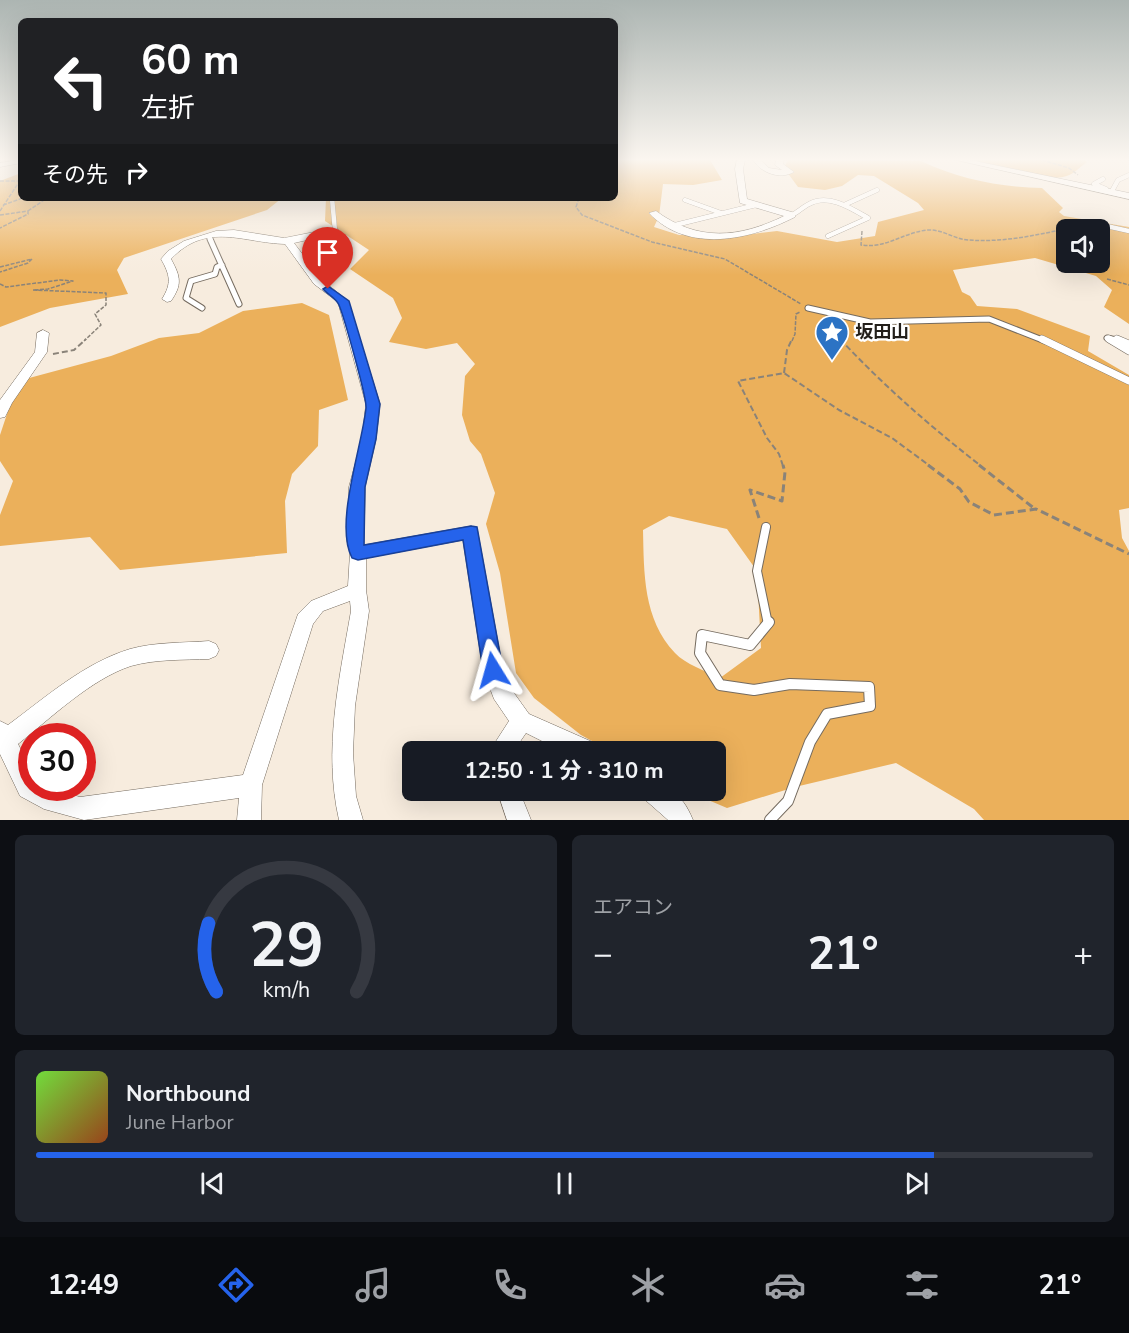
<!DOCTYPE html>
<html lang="ja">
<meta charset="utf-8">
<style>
body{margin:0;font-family:"Nunito Sans","Noto Sans JP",sans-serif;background:#20242c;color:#f1f3f6;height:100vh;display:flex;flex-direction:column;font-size:22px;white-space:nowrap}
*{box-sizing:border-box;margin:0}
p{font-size:20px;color:#9ea1a6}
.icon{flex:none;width:33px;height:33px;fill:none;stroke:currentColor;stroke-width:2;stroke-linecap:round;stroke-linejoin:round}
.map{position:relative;height:820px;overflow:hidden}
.details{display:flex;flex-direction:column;gap:15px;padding:15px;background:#0d0f14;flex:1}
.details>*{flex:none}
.hud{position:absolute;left:18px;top:18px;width:600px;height:183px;border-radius:9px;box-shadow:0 6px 24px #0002;background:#202124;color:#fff;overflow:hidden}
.tools{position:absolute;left:1056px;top:219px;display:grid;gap:12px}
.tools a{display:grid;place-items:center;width:54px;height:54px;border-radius:9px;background:#171b24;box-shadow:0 6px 24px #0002;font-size:30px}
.speed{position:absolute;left:18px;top:723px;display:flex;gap:12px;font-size:30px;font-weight:700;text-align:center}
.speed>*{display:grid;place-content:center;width:78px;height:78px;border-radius:50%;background:#171b24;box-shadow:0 6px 24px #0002;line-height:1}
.speed .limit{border:9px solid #d22;background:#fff;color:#111}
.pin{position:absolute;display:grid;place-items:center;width:51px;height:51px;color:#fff;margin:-62px -26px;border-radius:50% 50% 50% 0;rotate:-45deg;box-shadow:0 0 6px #0007}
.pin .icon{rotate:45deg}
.me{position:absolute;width:66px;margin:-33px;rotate:352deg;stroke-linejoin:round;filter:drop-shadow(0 0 4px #0008)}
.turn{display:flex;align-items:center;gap:21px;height:126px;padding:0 24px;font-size:27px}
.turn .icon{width:78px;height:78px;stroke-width:2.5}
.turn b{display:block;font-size:42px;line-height:51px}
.then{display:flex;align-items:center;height:57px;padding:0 24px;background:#0003;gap:12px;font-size:22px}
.big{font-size:45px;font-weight:700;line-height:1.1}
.details .card{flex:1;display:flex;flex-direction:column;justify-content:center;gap:9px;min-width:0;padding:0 21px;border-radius:9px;background:#20242c}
.details .dial{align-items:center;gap:0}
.dial svg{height:156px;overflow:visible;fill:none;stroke:#363941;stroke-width:7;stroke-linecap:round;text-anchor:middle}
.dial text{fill:#f1f3f6;stroke:none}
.song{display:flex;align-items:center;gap:18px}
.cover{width:72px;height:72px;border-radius:9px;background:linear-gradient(135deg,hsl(100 70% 55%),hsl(20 70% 35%))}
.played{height:6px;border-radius:3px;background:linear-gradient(90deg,#2563eb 85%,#363941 85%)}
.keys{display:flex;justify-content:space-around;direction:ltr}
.heat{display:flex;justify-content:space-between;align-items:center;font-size:33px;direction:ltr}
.details .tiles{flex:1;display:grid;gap:15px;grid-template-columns:1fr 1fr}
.card:last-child{grid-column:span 2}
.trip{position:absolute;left:402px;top:741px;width:324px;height:60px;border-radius:9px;background:#171b24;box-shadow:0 6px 24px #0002;font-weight:700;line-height:60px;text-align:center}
.tab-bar{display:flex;height:96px;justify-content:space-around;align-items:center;background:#090b0e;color:#9ea1a6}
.tab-bar .icon{width:42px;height:42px}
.tab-bar .active{color:#2563eb}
.tab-bar b{font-size:27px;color:#f1f3f6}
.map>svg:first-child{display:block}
.forest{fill:#ebb05b;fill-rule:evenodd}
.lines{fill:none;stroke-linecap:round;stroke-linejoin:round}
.service-far4-casing{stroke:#756b5f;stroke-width:5}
.service-far3-casing{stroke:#756b5f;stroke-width:7}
.service-far2-casing{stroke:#756b5f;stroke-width:8}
.service-far1-casing{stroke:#756b5f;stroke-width:10}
.service-casing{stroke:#756b5f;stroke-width:12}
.pedestrian-casing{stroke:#756b5f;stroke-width:1}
.minor-casing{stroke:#756b5f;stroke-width:1}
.path-far2{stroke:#8a8379;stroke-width:1.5;stroke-dasharray:4 1.5;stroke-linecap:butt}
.path-far1{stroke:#8a8379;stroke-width:2;stroke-dasharray:6 3;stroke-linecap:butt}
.path{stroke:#8a8379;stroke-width:3;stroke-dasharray:8 4;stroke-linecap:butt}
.service-far4{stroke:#fff;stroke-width:4.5}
.service-far3{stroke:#fff;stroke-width:5}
.service-far2{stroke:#fff;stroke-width:7}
.service-far1{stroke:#fff;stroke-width:8}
.service{stroke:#fff;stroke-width:10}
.pedestrian{fill:#fff;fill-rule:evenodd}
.minor{fill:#fff;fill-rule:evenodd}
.route{fill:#2563eb;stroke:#184099;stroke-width:1.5}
.labels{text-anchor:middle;stroke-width:4.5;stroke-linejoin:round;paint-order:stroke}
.poi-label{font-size:18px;font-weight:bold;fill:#231f1a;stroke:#fff;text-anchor:start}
</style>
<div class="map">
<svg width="1129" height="820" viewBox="0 0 1129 820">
<rect width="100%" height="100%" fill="#f7ecde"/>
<path class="forest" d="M615 160H710L722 180 693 185 663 184 659 216 654 227 679 235 736 236 777 231 837 242 875 236 878 222 924 210 918 203 874 176 858 175 842 186 825 190 798 187 784 168 788 160 921 161C959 179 999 187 1042 188L1063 208 1059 212 1064 216 1129 227V324L1104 307 1112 290 1096 276 1035 258 953 270 962 292 970 296 977 306 1017 309 1090 336 1088 351 1129 375V508L1119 510 1122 538 1129 551V820H984L974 809 896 763 795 787 727 808 687 791 716 790V752L610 751 581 735 534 698 516 673 500 573 486 524 495 493 481 454 470 441 462 415 465 376 475 364 457 343 426 349 389 342 402 318 393 298 350 269 369 250 325 221 326 198H615ZM1066 230H1100V262H1066ZM669 516 727 529 757 571 761 648 720 678C706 671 685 664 675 653 643 619 644 573 643 530Z
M973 160H1085L1087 162C1079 168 1073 175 1063 177 1042 181 995 165 973 160Z
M21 173V198H282L267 210 124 258 117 270 128 294 50 308 0 327V181Z
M302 303 329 315 348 400 319 410 318 446 292 474 285 501 287 553 120 570 90 537 0 546V515L13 481 0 461V435L18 381 111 356 159 338 199 333 243 311Z"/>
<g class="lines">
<defs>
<path id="service-far4" d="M1103 179 1094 184 1106 189
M1112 191 1118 180 1129 175
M332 198 335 231
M685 200 721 213
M844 205 877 190
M792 215C798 212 803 207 809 204 828 193 851 208 868 218L828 236
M1093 223 1129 231
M671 226 756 205
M209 236 211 241"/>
<path id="service-far3" d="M210 239 239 304
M202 308 186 298 191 281 215 274 217 267 222 265
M808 308 870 322 989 319 1045 341
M1112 341 1107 338 1121 341"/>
<path id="service-far2" d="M1042 339 1129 381
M1109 339 1129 351
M1117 339 1129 344"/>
<path id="service-far1" d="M766 527 757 571 768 624"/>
<path id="service" d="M769 622 750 645 702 635 700 653 720 685 754 690 790 684 869 687 870 706 827 714 810 742 788 801 770 820"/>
<path id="pedestrian" d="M21 160V163L0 167V163Z"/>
<path id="minor" d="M737 160H745L743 169 747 199 795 213V217C750 240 688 254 649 213L656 211C698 242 739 238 784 216L740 203 735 169Z
M753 160H761L769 168 782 170 775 165 776 160H784L783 164 794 172C780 180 761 173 753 160Z
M956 160H970L1129 193V199Z
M335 228 338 229V233L294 243 322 280 348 301 380 404 376 439 365 487 364 545 471 526 477 528 503 670 509 686 529 714 597 744 600 752H564L526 733 513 752H489L509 721 494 699 483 670 463 540 366 558V590L369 611 355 706 353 753 356 796 363 820H339C323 750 339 680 351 611L350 601 323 611 313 624 262 785 261 820H237L239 798 84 820 44 809 20 796 0 754V721L8 725C46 697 84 663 130 649 155 642 183 643 209 641L216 644 219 650 216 656 209 659C184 660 156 659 131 666 91 679 51 718 18 744L32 771V788H48L80 797 243 775 298 614 311 601 348 586 350 553 347 541 349 487 362 439 366 404 338 302 314 284 285 244C243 243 207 221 171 259 181 277 182 285 171 301L167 302 162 299C172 283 170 275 161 259L168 251 184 241 216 231 234 230 284 238Z
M43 330 49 333 47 352 12 403 5 417 0 418V400L35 352 37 333Z
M497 790H519L531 820H507Z
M640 790C670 790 680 789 693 820H668L643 798Z"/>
</defs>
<use href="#service-far4" class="service-far4-casing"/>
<use href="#service-far3" class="service-far3-casing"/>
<use href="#service-far2" class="service-far2-casing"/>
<use href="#service-far1" class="service-far1-casing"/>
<use href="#service" class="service-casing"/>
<use href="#pedestrian" class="pedestrian-casing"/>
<use href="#minor" class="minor-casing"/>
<path class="path-far2" d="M1042 160 1069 168 1078 175
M0 181H21
M579 198 576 207 582 215 652 242 725 259 801 304
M3 205 23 198
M0 211 21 179
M28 211 47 198
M0 215 28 211V214L0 228
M862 231 861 245C886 249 904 232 928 230 942 229 954 239 968 240 1007 243 1046 233 1083 225
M0 267 32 259 28 263 0 272
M1107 279 1129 285
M0 284 6 287 60 280 73 281 48 289 33 290 106 293V305L95 314 101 325 84 341
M824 322 842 341
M792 341 795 334 796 314 800 312"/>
<path class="path-far1" d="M840 339C884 386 931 427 981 466
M53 354 74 350 86 339
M784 373 787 350 792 339
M783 466 779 454 767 438 738 381 784 373 839 410 892 438 930 466"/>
<path class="path" d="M928 465 960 489 969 502 994 515 1036 509 1129 554
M979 465 1035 509
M759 518 750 490 782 501 785 472 783 465"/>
<use href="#service-far4" class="service-far4"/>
<use href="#service-far3" class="service-far3"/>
<use href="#service-far2" class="service-far2"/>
<use href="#service-far1" class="service-far1"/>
<use href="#service" class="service"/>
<use href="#pedestrian" class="pedestrian"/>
<use href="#minor" class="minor"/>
</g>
<linearGradient id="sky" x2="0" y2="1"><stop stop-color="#acb5b2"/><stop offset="0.58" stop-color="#fbf6f0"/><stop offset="1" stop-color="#fbf6f0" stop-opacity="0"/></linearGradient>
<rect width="1129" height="275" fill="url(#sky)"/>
<path class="route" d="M328 286 349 301 380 404 376 439 365 487 364 545 471 526 477 527 503 670 500 677 493 680 486 677 483 670 463 540 358 560 352 558C334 524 362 447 366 408 367 398 344 317 339 305 336 298 327 294 323 289Z"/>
<defs>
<symbol id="sight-pin" viewBox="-11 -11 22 30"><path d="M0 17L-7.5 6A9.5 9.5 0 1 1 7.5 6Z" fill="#2c73c4" stroke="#fff"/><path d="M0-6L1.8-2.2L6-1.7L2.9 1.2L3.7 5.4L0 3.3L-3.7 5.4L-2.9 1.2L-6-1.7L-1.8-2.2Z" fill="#fff"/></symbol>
</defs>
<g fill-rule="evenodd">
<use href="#sight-pin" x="813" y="313" width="38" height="52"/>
</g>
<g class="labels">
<g class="poi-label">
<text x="855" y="338">坂田山</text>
</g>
</g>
</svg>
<div class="tools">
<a><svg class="icon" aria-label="sound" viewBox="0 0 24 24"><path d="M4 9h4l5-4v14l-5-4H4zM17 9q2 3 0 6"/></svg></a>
</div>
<div class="speed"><div class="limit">30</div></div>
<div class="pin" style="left:328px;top:289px;background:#d93025"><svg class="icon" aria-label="arrive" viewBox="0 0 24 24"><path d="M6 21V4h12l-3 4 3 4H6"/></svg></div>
<svg class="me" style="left:493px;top:670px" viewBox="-20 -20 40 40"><path d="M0-17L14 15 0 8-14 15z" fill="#2563eb" stroke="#fff" stroke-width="4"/></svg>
<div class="trip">12:50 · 1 分 · 310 m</div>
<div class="hud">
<div class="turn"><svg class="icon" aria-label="left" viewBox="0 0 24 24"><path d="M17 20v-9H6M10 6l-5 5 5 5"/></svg><div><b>60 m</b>左折</div></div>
<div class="then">その先<svg class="icon" aria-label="right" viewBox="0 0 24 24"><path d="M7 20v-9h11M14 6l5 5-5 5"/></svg></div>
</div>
</div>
<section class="details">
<div class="tiles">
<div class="card dial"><svg viewBox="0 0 100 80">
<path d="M14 69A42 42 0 1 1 86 69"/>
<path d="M14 69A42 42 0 0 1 10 34" stroke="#2563eb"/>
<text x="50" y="56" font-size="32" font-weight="700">29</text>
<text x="50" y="72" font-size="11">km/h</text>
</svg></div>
<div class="card"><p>エアコン</p>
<div class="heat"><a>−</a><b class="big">21°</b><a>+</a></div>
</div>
<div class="card">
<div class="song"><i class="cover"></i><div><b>Northbound</b><p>June Harbor</p></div></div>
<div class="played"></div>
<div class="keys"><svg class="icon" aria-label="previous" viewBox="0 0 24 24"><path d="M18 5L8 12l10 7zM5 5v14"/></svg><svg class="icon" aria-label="pause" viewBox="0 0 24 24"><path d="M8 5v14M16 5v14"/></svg><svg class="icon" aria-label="next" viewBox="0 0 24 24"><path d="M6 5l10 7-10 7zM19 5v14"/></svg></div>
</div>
</div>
</section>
<nav class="tab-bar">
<b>12:49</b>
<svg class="icon active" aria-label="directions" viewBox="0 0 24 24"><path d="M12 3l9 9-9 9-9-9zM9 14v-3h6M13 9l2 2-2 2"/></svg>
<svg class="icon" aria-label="music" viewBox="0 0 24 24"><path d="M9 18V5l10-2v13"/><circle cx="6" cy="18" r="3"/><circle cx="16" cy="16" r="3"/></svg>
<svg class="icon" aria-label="phone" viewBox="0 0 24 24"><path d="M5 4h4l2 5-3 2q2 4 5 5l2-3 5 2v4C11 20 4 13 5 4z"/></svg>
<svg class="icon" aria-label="climate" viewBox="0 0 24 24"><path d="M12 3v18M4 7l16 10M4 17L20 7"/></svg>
<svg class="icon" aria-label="car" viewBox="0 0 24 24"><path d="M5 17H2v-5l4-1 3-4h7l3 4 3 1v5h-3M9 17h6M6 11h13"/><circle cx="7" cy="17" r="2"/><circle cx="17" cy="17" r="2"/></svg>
<svg class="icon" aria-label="filters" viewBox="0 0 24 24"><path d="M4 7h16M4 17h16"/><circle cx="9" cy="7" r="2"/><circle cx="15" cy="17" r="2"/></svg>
<b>21°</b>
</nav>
